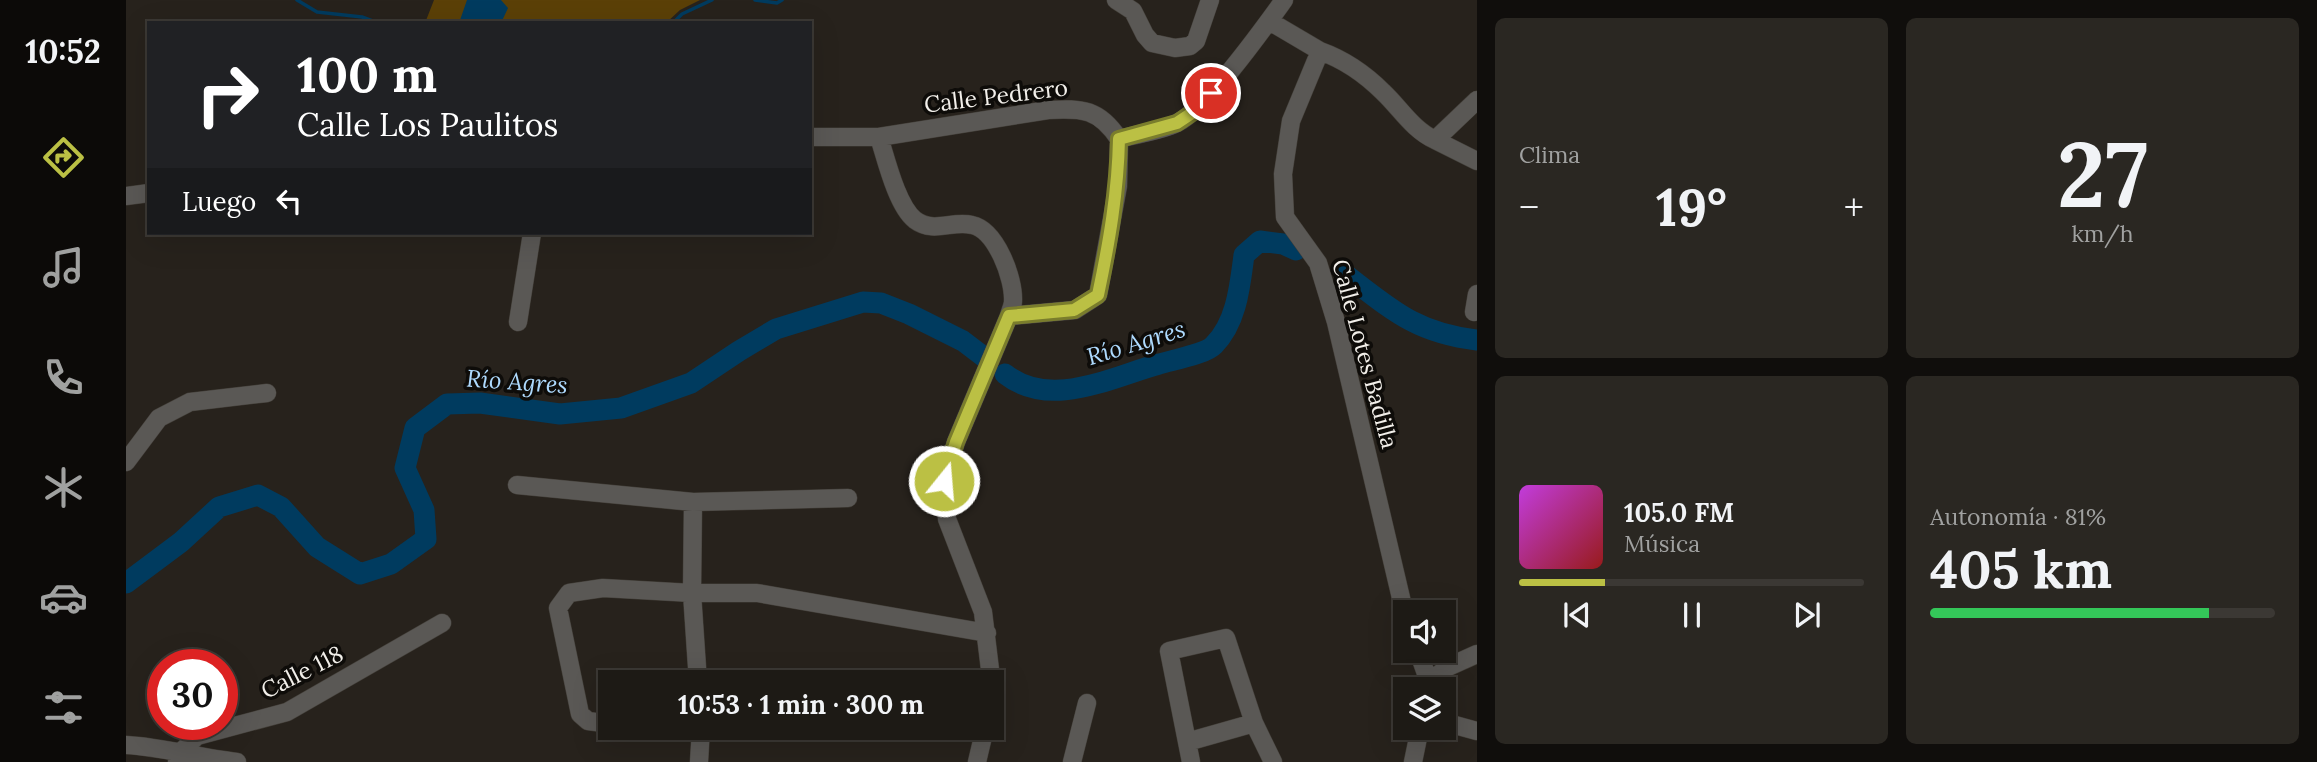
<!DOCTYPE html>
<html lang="es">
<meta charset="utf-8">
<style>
body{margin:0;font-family:Lora,serif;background:#2a2722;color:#f1f3f6;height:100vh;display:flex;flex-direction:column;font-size:26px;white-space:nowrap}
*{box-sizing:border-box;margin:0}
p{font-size:23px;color:#a0a1a0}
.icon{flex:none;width:38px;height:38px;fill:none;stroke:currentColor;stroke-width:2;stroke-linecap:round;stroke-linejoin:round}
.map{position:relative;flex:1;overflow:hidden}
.panel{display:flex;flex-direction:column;gap:18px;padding:18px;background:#100e0c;width:840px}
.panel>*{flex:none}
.hud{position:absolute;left:21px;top:21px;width:665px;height:214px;border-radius:0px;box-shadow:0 7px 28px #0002,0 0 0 2px #3b3834;background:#202124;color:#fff;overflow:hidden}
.fabs{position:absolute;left:1267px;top:600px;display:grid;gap:14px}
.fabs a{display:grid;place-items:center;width:63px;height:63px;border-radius:0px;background:#1d1a15;box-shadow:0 7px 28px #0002,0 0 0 2px #3b3834;font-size:35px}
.speed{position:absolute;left:21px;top:649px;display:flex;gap:14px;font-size:35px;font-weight:700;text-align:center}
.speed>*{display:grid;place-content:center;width:91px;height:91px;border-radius:50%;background:#1d1a15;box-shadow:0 7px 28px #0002,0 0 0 2px #3b3834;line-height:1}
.speed .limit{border:10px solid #d22;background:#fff;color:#111}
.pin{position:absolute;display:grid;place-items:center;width:60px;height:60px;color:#fff;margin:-30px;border:4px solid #fff;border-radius:50%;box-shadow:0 2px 7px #0007}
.me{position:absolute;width:77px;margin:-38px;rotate:17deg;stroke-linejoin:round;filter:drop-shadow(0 0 5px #0008)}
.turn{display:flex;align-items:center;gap:24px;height:147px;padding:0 35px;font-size:32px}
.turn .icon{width:91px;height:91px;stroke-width:2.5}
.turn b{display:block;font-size:49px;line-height:60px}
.then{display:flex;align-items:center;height:66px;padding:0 35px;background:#0003;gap:14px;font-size:26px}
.big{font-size:52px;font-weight:800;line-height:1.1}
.panel .widget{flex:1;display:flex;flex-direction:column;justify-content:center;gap:10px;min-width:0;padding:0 24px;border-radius:10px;background:#2a2722}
.panel .dial{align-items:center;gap:0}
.dial b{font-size:91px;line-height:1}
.song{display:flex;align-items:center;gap:21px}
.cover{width:84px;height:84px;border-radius:10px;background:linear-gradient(135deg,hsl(290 70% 55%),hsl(0 70% 35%))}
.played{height:7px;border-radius:4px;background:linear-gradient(90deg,#bbc044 25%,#3b3834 25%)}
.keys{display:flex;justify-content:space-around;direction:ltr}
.heat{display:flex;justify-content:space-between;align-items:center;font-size:38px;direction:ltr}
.charge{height:10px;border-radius:5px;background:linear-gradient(90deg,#34c759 81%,#3b3834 0)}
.panel .tiles{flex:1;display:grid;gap:18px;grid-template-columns:repeat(2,1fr)}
.trip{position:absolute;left:472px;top:670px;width:406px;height:70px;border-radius:0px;background:#1d1a15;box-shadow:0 7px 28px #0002,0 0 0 2px #3b3834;font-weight:800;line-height:70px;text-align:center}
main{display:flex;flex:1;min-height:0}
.tab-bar{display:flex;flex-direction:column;width:126px;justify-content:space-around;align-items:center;background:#0c0a08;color:#a0a1a0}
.tab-bar .icon{width:49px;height:49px}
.tab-bar .on{color:#bbc044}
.tab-bar b{font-size:32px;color:#f1f3f6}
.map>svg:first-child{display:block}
.green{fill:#5b4007}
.water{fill:#003b5f}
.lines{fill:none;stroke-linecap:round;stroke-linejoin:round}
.stream{stroke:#003b5f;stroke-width:3.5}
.river{stroke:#003b5f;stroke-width:21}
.minor-casing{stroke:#433f39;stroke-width:19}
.minor{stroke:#5a5855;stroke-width:18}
.route-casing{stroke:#7a7d2c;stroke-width:18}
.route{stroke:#bbc044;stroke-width:12}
.labels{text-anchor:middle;stroke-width:7;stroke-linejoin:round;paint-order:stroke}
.street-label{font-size:23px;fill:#f2efea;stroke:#0e0c09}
.water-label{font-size:24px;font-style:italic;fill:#aedafe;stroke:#0e0c09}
</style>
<main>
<nav class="tab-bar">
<b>10:52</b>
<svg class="icon on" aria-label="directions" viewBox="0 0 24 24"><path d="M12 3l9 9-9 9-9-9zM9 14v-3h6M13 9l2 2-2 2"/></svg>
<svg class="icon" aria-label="music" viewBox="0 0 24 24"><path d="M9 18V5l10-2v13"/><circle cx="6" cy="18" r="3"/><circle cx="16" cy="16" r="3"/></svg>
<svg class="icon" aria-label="phone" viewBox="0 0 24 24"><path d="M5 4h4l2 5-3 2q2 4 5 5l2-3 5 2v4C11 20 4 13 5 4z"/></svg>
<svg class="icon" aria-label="climate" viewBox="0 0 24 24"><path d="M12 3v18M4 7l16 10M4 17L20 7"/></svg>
<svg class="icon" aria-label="car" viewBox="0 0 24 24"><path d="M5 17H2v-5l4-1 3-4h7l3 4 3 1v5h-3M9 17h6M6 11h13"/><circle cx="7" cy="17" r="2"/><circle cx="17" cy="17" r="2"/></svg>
<svg class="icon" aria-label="filters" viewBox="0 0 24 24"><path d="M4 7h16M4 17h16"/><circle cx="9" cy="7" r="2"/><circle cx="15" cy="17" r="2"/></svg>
</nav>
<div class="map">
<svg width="1351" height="762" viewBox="0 0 1351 762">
<rect width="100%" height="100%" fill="#27221c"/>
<path class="green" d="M308 0H574L554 10 540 23H299Z"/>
<path class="water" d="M341 0H375L382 8 375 23H333Z"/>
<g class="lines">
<path class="stream" d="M171 0 191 12 236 17 252 23
M629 0 651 3 656 0
M547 23 556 14 586 0"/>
<path class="river" d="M1219 274C1266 310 1290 333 1351 340
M879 374C925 410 985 377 1033 364 1046 360 1080 354 1088 345 1111 322 1114 285 1118 255L1134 241 1157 244 1170 250
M0 583 55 542 93 507 132 495 155 507 191 547 234 574 265 564 300 539 298 510 279 468 289 428 321 404 354 403 434 414 495 408 565 383 613 351 650 329 737 302 755 303 783 314 837 341 858 357"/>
<defs>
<path id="minor" d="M990 0 1007 11 1019 35 1026 43 1049 48 1064 46 1070 41 1084 0
M1143 21 1194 51 1165 121 1157 174 1159 217 1192 263 1210 322 1279 615
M1194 51C1219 60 1238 73 1257 92 1275 109 1286 129 1309 140L1351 100
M684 137H753L922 110C957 108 973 109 993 139
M753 137C760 159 771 206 789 220 808 234 826 220 846 225 870 230 888 278 887 301 887 306 884 311 883 316L830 442 818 481 821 519 857 612 866 686
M993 139C1011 134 1034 131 1051 123 1081 108 1137 29 1158 0
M1309 140 1351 161
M0 196 23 193
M1348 312 1351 294
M883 316 949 310 972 295 992 186 993 139
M392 322 406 233
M0 462 33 418 64 402 141 393
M391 485 567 502 722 498
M567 502 566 593 572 682
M1292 651 1303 682
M1301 690 1303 682 1322 667 1351 654
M1318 722 1351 731
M485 724 462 721 454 714 432 608 443 593 477 588 566 593H631L861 633
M508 728 575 731
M1061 742 1128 723
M0 745C38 747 74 758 111 762
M51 762 54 753 71 736 161 712 316 623
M573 762 575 728
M851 762 859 728
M946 762 961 703
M1065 762 1043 651 1100 638 1128 723 1147 762
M1287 762 1294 728"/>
</defs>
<use href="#minor" class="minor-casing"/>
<use href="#minor" class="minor"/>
</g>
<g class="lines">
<defs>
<path id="route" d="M818 481 830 442 883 316 948 310 972 295C983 243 992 192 993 139L1051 123 1066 113 1085 93"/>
</defs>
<use href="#route" class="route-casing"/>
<use href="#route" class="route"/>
</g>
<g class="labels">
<g class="street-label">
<text transform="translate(870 96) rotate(-7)" y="8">Calle Pedrero</text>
<text transform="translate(1239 354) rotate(75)" y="8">Calle Lotes Badilla</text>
<text transform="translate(176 672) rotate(-27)" y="8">Calle 118</text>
</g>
<g class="water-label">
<text transform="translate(1010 343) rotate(-17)" y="8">Río Agres</text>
<text transform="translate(391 382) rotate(4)" y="8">Río Agres</text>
</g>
</g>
</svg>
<div class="fabs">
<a><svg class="icon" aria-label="sound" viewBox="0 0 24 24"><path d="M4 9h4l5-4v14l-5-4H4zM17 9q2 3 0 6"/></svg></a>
<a><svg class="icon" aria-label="layers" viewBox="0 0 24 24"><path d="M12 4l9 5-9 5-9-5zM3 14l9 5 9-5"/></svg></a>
</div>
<div class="speed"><div class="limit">30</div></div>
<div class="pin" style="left:1085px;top:93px;background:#d93025"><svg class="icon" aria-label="arrive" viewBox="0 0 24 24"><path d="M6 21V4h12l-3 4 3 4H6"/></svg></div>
<svg class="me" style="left:818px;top:481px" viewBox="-20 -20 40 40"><circle r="17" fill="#bbc044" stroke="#fff" stroke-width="3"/><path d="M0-11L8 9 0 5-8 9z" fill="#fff"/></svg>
<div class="trip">10:53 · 1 min · 300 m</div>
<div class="hud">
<div class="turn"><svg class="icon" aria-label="right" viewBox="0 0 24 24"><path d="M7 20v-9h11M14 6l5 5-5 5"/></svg><div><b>100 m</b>Calle Los Paulitos</div></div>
<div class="then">Luego<svg class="icon" aria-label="left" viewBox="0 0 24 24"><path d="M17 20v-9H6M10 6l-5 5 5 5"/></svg></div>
</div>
</div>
<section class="panel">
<div class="tiles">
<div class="widget"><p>Clima</p>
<div class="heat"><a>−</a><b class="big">19°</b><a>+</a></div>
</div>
<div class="widget dial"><b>27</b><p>km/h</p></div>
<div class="widget">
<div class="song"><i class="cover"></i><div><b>105.0 FM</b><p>Música</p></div></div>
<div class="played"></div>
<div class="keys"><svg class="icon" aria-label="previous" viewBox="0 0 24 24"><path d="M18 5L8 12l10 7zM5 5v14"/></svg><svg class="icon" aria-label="pause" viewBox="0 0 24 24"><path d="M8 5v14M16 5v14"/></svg><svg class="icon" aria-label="next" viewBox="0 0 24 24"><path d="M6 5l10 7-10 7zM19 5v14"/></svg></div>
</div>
<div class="widget"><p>Autonomía · 81%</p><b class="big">405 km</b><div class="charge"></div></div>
</div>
</section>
</main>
